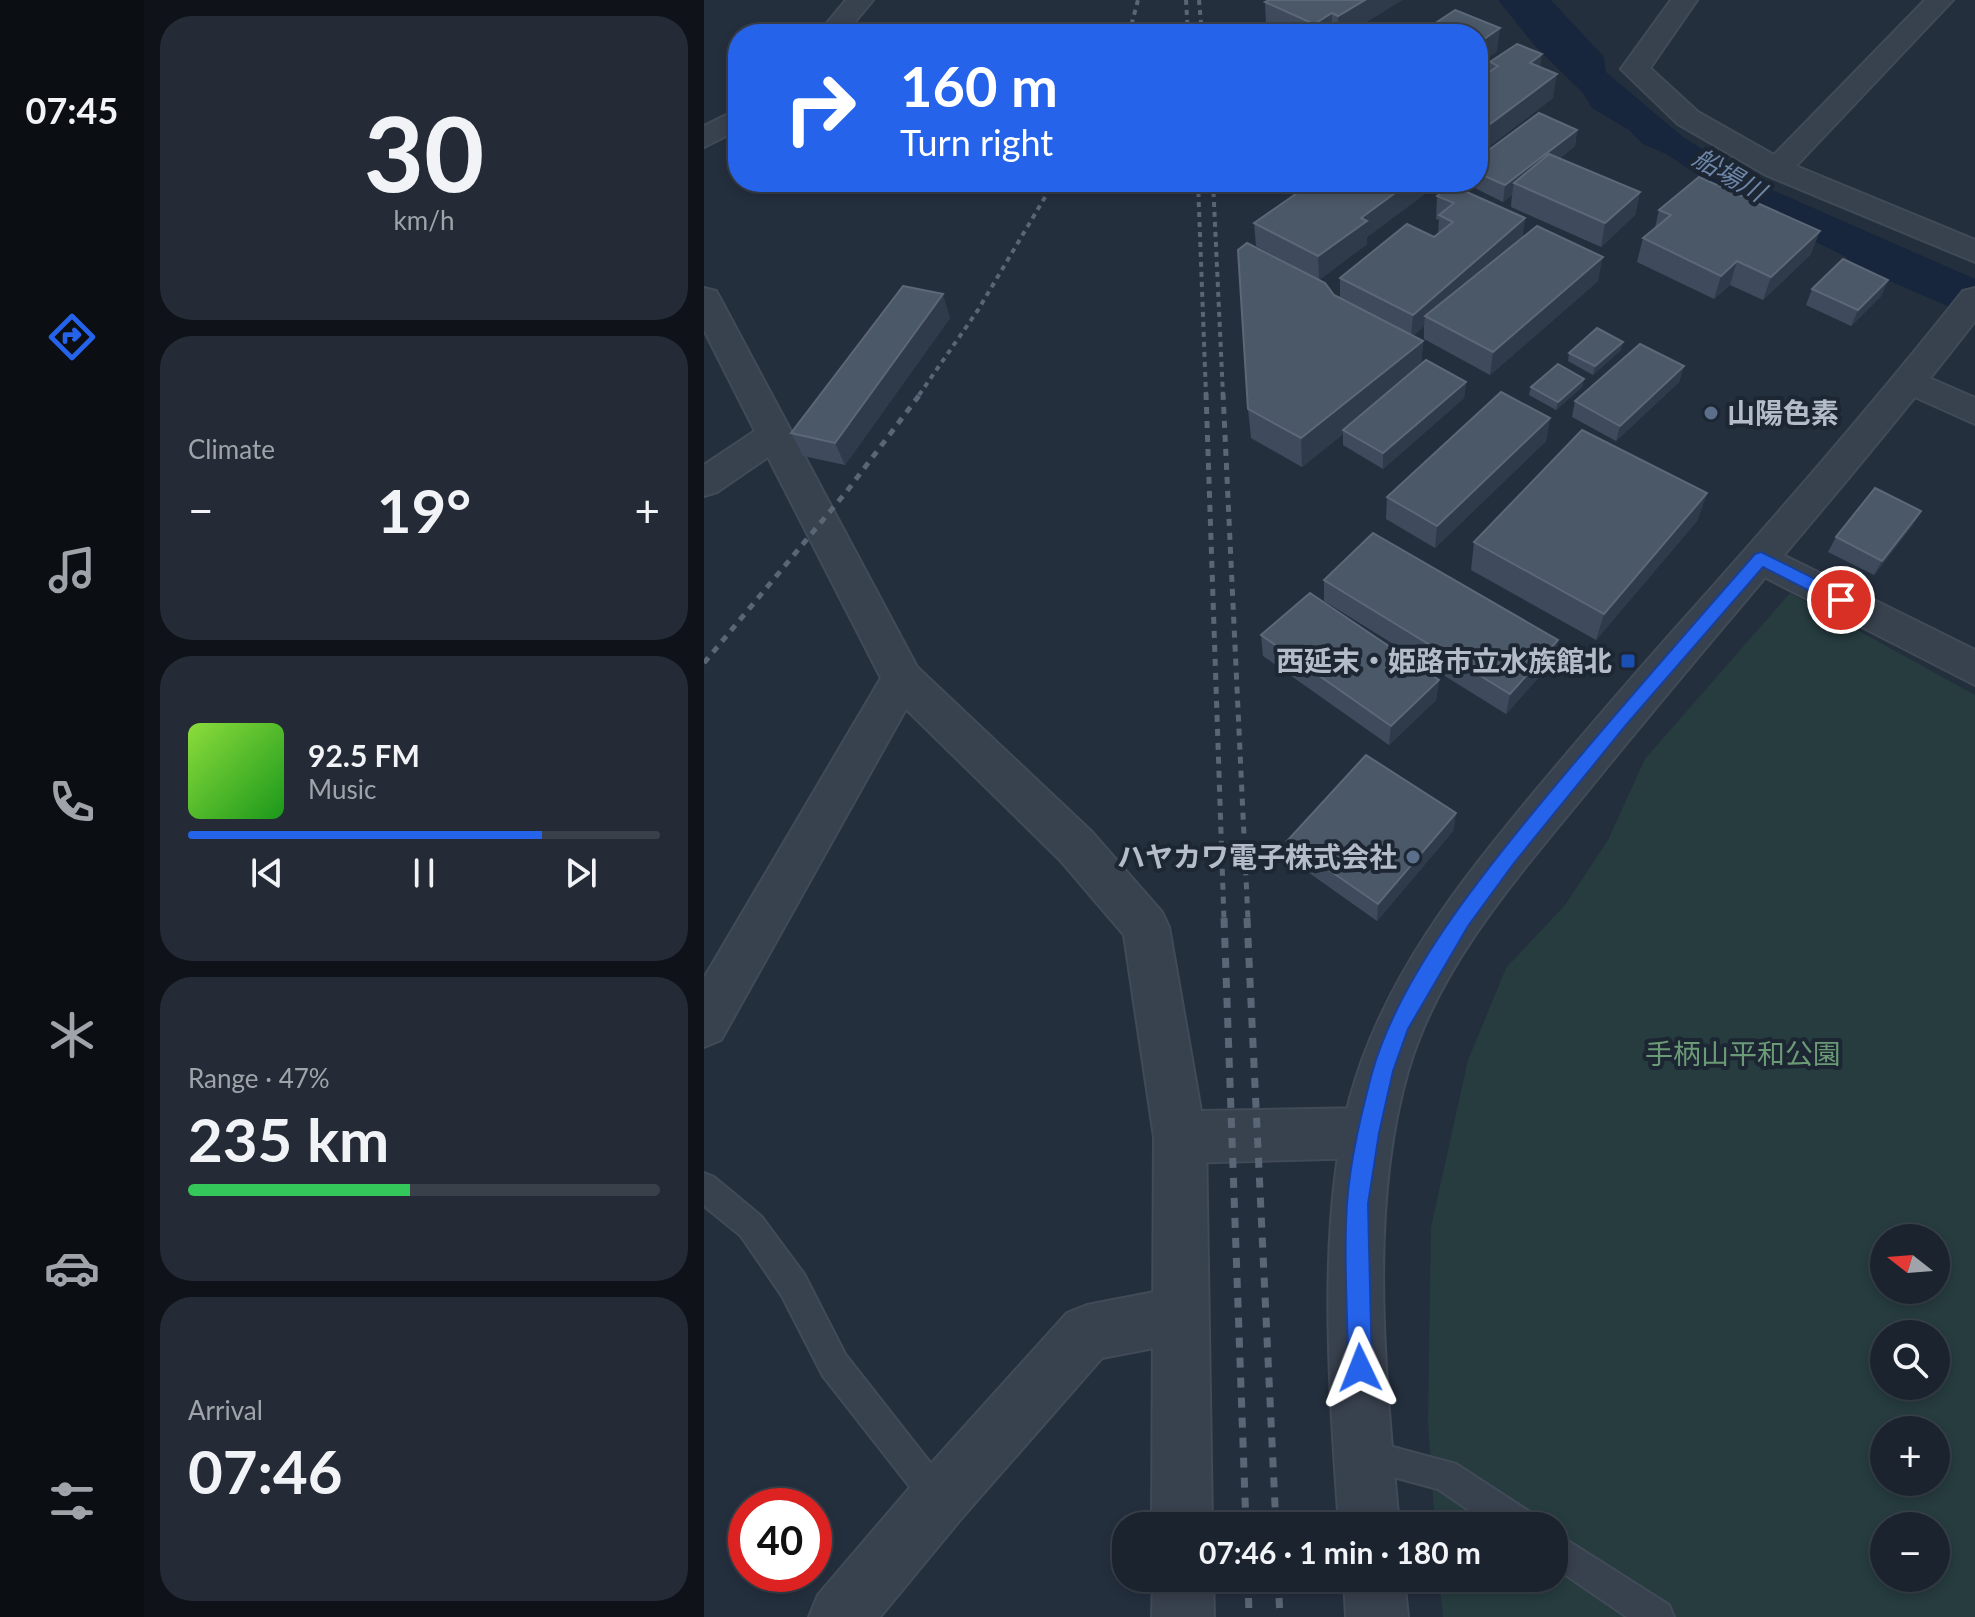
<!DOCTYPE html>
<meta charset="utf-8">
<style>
body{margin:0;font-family:Lato,"Noto Sans JP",sans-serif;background:#242b36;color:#f1f3f6;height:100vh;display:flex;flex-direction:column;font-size:30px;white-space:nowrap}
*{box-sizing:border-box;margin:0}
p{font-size:26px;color:#a0a4aa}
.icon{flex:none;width:44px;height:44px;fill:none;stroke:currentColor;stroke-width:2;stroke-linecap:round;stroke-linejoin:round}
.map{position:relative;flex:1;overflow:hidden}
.drawer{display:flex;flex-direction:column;gap:16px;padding:16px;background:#0f1319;width:560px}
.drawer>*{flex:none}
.guide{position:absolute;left:24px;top:24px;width:760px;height:168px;border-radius:32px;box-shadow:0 4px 12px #0003,0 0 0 2px #39404a;background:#2563eb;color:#fff;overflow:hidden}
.needle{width:52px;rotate:287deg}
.buttons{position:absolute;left:1166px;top:1224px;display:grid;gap:16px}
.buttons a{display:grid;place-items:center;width:80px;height:80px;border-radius:50%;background:#1b232e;box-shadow:0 4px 12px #0003,0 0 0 2px #39404a;font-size:40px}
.speed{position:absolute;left:24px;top:1488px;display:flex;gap:16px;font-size:40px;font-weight:700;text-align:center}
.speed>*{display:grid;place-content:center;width:104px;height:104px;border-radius:50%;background:#1b232e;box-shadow:0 4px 12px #0003,0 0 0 2px #39404a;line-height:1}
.speed .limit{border:12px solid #d22;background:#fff;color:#111}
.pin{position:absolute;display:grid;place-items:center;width:68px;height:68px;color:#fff;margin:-34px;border:4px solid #fff;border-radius:50%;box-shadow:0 2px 8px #0007}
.me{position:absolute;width:88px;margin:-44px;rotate:358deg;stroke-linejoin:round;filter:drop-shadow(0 0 6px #0008)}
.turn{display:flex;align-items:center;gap:28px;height:168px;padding:0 40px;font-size:36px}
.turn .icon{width:104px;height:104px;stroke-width:2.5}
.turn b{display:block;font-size:56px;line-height:68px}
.big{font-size:60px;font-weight:700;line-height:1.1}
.drawer .widget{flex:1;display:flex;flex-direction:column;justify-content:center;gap:12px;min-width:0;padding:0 28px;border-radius:32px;background:#242b36}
.drawer .dial{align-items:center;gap:0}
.dial b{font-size:104px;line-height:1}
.song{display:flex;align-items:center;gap:24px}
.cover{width:96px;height:96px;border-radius:12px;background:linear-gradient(135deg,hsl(90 70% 55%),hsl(120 70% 35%))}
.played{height:8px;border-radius:4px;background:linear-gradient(90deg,#2563eb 75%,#39404a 75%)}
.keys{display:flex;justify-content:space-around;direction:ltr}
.heat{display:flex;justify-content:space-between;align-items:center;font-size:44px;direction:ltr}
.charge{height:12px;border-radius:6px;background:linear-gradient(90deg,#34c759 47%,#39404a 0)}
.trip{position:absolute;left:408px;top:1512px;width:456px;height:80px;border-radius:32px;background:#1b232e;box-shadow:0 4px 12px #0003,0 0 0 2px #39404a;font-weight:700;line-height:80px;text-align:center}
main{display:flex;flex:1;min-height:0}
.menu{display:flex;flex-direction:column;width:144px;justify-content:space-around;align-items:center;background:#0b0e12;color:#a0a4aa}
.menu .icon{width:56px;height:56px}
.menu .on{color:#2563eb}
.menu b{font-size:36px;color:#f1f3f6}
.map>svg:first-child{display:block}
.green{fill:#263c3f;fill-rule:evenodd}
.water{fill:#17263c}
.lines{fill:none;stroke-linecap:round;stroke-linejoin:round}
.service-casing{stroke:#414a57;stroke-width:4}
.minor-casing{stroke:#414a57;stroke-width:4}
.tertiary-casing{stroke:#414a57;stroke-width:4}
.service{fill:#38414e;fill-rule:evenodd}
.minor{fill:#38414e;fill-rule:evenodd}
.tertiary{fill:#38414e;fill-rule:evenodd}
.rail-far2{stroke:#5a6575;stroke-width:4;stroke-dasharray:5 5;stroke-linecap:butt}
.rail-far1{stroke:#5a6575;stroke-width:5;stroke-dasharray:7 7;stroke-linecap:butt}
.rail{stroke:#5a6575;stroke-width:7;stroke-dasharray:10 10;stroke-linecap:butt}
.wall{fill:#3f4b5c}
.shaded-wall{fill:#2f3b4b}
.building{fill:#4b5868;stroke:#5c6777;stroke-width:2}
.route{fill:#2563eb;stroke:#184099;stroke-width:2}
.service-dot{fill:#5c6f8a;stroke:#1d2633;stroke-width:3}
.transit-dot{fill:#1a4fb4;stroke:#1d2633;stroke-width:3}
.labels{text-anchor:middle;stroke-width:8;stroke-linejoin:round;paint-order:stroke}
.far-water-label{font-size:26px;font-style:italic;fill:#6d86a8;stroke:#1d2633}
.poi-label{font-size:28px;font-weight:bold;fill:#b4bcc9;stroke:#1d2633;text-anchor:end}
.park-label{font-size:28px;fill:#6b9a76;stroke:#1d2633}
</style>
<main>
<nav class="menu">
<b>07:45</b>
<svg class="icon on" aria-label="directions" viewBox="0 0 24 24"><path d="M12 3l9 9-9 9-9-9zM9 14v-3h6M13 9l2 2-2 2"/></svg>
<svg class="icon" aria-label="music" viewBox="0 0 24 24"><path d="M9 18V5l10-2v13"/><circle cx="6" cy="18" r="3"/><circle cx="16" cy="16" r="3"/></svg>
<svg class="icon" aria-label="phone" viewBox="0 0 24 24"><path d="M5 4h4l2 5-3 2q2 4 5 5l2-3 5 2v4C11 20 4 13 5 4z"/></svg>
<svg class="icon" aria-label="climate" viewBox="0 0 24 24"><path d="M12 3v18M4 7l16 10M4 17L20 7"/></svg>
<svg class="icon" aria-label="car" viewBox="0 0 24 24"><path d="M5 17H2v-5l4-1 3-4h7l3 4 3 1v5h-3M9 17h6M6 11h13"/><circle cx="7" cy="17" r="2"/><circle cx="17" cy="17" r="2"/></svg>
<svg class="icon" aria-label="filters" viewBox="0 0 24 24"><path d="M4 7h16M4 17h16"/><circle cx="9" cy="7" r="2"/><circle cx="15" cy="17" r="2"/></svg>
</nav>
<section class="drawer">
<div class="widget dial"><b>30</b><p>km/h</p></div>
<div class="widget"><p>Climate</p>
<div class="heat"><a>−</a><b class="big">19°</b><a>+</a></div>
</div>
<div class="widget">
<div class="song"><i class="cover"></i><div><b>92.5 FM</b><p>Music</p></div></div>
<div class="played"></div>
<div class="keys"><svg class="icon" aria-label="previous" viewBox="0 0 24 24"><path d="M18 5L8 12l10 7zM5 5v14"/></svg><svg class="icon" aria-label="pause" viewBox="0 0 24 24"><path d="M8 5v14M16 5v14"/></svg><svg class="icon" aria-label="next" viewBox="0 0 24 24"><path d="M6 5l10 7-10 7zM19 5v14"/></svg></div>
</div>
<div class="widget"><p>Range · 47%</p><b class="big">235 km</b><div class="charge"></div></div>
<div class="widget"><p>Arrival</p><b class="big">07:46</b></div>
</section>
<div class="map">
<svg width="1271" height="1617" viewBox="0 0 1271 1617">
<rect width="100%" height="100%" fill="#242f3e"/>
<path class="green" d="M1086 593 1271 695V1617H739L735 1578H850V1526H731L724 1422 727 1227 764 1060 802 968 861 905 904 840 941 759ZM1180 1238H1232V1290H1180ZM1180 1334H1232V1386H1180ZM1180 1430H1232V1482H1180ZM1180 1526H1232V1578H1180Z"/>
<path class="water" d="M794 0H847L900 57 902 72 979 137 1048 181 1271 279V318L1151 266 1142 257 1047 210 962 154 939 144 925 130 888 108 879 93 832 47Z"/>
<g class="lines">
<defs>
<path id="service" d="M0 1173 10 1177 57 1216 100 1274 141 1354 246 1488 251 1499 246 1510 235 1515 224 1510 119 1376 78 1296 37 1236 0 1206Z
M659 1439 752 1464 829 1514 833 1526H788L734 1489 648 1466 643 1455 648 1444Z
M850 1532 965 1605 970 1617H923L850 1567Z"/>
<path id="minor" d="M142 0H169L141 34H114Z
M967 0H993L946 68 994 112 1070 155 1221 0H1249L1092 166 1271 240V262L1062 175 974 124 917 69Z
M34 109V130L0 147V126Z
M0 288 12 291 16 298 213 667 388 832 458 912 465 927 497 1111 664 1108 682 1115 690 1133 682 1151 664 1158 476 1163 458 1155 450 1137 420 935 356 860 202 709 17 1040 0 1047V978L177 678 64 457 13 492 0 496V465L51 431 0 330Z
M1205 369 1271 398V424L1193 389 1188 381 1193 373Z
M1057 544 1271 650V685L1043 568 1038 558 1043 548Z
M476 1287 495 1296 504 1315 495 1334 476 1343 398 1358 256 1520 176 1617H105L114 1595 214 1478 363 1313 383 1305Z"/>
<path id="tertiary" d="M1271 288V321C1152 475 1022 620 899 772 827 862 737 957 704 1071 663 1213 682 1380 695 1526H635C626 1395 612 1225 646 1098 679 978 755 883 833 789 886 726 940 663 995 602 1086 500 1175 397 1259 291Z
M476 1111 494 1119 502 1137 508 1526H448L450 1137 458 1119Z
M449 1578H509L510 1617H448Z
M640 1578H700L704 1617H642Z"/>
</defs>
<use href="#service" class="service-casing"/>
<use href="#minor" class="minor-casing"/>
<use href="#tertiary" class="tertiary-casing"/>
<use href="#service" class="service"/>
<use href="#minor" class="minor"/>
<use href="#tertiary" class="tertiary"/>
<path class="rail-far2" d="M482 0 484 34
M495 0 498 34
M425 34 434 0
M494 182 502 395
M509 182 519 395
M215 395 274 310 350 182"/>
<path class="rail-far1" d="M502 393 520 920
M519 393 544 920
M0 663 143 491 217 393"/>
<path class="rail" d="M520 918 542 1526
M543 918 572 1526
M544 1578 545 1617
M574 1578 576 1617"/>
</g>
<path class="wall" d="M698 0 643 34H581L562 25 561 2Z
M786 62 836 67 849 98 774 155V80L785 72Z
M873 130 871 146 856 158 936 192 931 215 897 247 807 207 808 195 799 202 761 183V182H774V158Z
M609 182H722V193L663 237V244L615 280 552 246 550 223Z
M733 196 821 218 818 238 894 281 786 375 720 339V326L709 336 719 341 717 364 762 382 760 398 679 469 639 445V434L598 467 547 438 544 409 630 295 636 298V278L730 237 734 234 735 220 732 219Z
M955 210 1107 254 1059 300 1026 285 1010 299 933 262 939 238 951 228Z
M1184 280 1177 296 1147 326 1102 305 1108 289Z
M246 318 141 465 99 456 87 433Z
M917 350 889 375 864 361 865 353Z
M980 366 975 382 912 441 868 417 871 401Z
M880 379 878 387 852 410 825 395 827 387Z
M846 418 842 441 731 548 682 519 683 497Z
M1003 493 993 521 892 640 767 570 770 542Z
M1217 511 1208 526 1170 575 1124 552 1132 537Z
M620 580 854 640 849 661 802 714 620 601Z
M557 635 735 680 732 700 685 745 559 656Z
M752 813 749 831 673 921 584 858 583 841Z"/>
<path class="shaded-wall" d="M661 0H698L643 34H634V16Z
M628 13V34H610V24Z
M796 28 793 52 775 64 774 78V43Z
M838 54 835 78 826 63Z
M853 74 849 98 774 155V133Z
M873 130 871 146 818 187 810 183 808 195 799 202 801 185Z
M706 182H722V193L663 237V244L615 280 614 256 657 218Z
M936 192 931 215 897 247 901 223Z
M821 218 817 242 721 316 720 326 707 338 709 315Z
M1116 231 1107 254 1059 300 1067 277Z
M899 257 894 281 786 375 789 352Z
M1033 261 1026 285 1010 299 1017 276Z
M1184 280 1177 296 1147 326 1154 310Z
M239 294 246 318 141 465 131 443Z
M719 341 717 371 639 430V434L598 467 597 438Z
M919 342 917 350 889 375 891 366Z
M980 366 975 382 912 441 916 426Z
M880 379 878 387 852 410 854 402Z
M762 382 760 398 679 469V453Z
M846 418 842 441 731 548 733 526Z
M1003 493 993 521 892 640 900 614Z
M1217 511 1208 526 1170 575 1178 561Z
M854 640 849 661 802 714 806 694Z
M735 680 732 700 685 745 687 726Z
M752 813 749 831 673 921 674 904Z"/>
<path class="building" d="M565 0H661L634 16 628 13 610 24 561 2Z
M751 10 796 28 774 43V34H715Z
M813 44 838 54 826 63 853 74 774 133V80L794 66 786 62Z
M835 113 873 130 801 185 774 173V158Z
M845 154 936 192 901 223 810 183Z
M995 177 1116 231 1067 277 1033 261 1017 276 939 238 967 215 955 210Z
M609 182H706L657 218 663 221 614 256 550 223Z
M747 185 821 218 709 315 636 278 703 224 730 237 749 222 735 215 750 203 733 196Z
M833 226 899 257 789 352 721 316Z
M543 243 621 283 630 295 719 341 597 438 544 409 534 250Z
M1139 259 1184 280 1154 310 1108 289Z
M199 286 239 294 131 443 87 433Z
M893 328 919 342 891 366 865 353Z
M936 344 980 366 916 426 871 401Z
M722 360 762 382 679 453 639 430Z
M854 364 880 379 854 402 827 387Z
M797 392 846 418 733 526 683 497Z
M878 430 1003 493 900 614 770 542Z
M1171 488 1217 511 1178 561 1132 537Z
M669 533 854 640 806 694 620 580Z
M606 593 735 680 687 726 557 635Z
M662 755 752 813 674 904 583 841Z"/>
<path class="route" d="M1057 552 1143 595V604H1131L1059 567 922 725 810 863 764 926 704 1029 689 1071 675 1133 664 1204 668 1368 664 1376 656 1380 648 1376 644 1368C644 1314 639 1258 643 1204 646 1160 657 1115 668 1073 695 977 778 874 841 798 910 715 980 635 1051 554Z"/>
<g class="service-dot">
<circle cx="1007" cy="413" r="8"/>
<circle cx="709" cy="857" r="8"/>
</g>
<rect class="transit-dot" x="916" y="653" width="16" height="16" rx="4"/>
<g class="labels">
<g class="far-water-label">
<text transform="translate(1025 175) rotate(30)" y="9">船場川</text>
</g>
<g class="poi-label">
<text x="1023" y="423" text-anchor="start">山陽色素</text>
<text x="908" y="671">西延末・姫路市立水族館北</text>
<text x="693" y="867">ハヤカワ電子株式会社</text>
</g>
<g class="park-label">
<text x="1039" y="1064">手柄山平和公園</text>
</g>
</g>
</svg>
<div class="buttons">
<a><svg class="needle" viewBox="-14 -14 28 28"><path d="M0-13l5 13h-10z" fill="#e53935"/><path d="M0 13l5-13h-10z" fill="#a0a4aa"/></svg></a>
<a><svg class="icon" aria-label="search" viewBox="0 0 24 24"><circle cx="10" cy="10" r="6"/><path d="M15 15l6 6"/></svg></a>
<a>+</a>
<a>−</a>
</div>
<div class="speed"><div class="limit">40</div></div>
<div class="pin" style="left:1137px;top:600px;background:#d93025"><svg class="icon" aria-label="arrive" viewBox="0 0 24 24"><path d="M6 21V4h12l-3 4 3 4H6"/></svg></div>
<svg class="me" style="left:656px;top:1368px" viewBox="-20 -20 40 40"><path d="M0-17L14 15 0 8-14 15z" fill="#2563eb" stroke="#fff" stroke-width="4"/></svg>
<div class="trip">07:46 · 1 min · 180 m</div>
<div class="guide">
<div class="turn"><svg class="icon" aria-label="right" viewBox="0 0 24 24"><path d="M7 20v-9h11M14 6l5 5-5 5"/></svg><div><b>160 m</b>Turn right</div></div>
</div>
</div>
</main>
